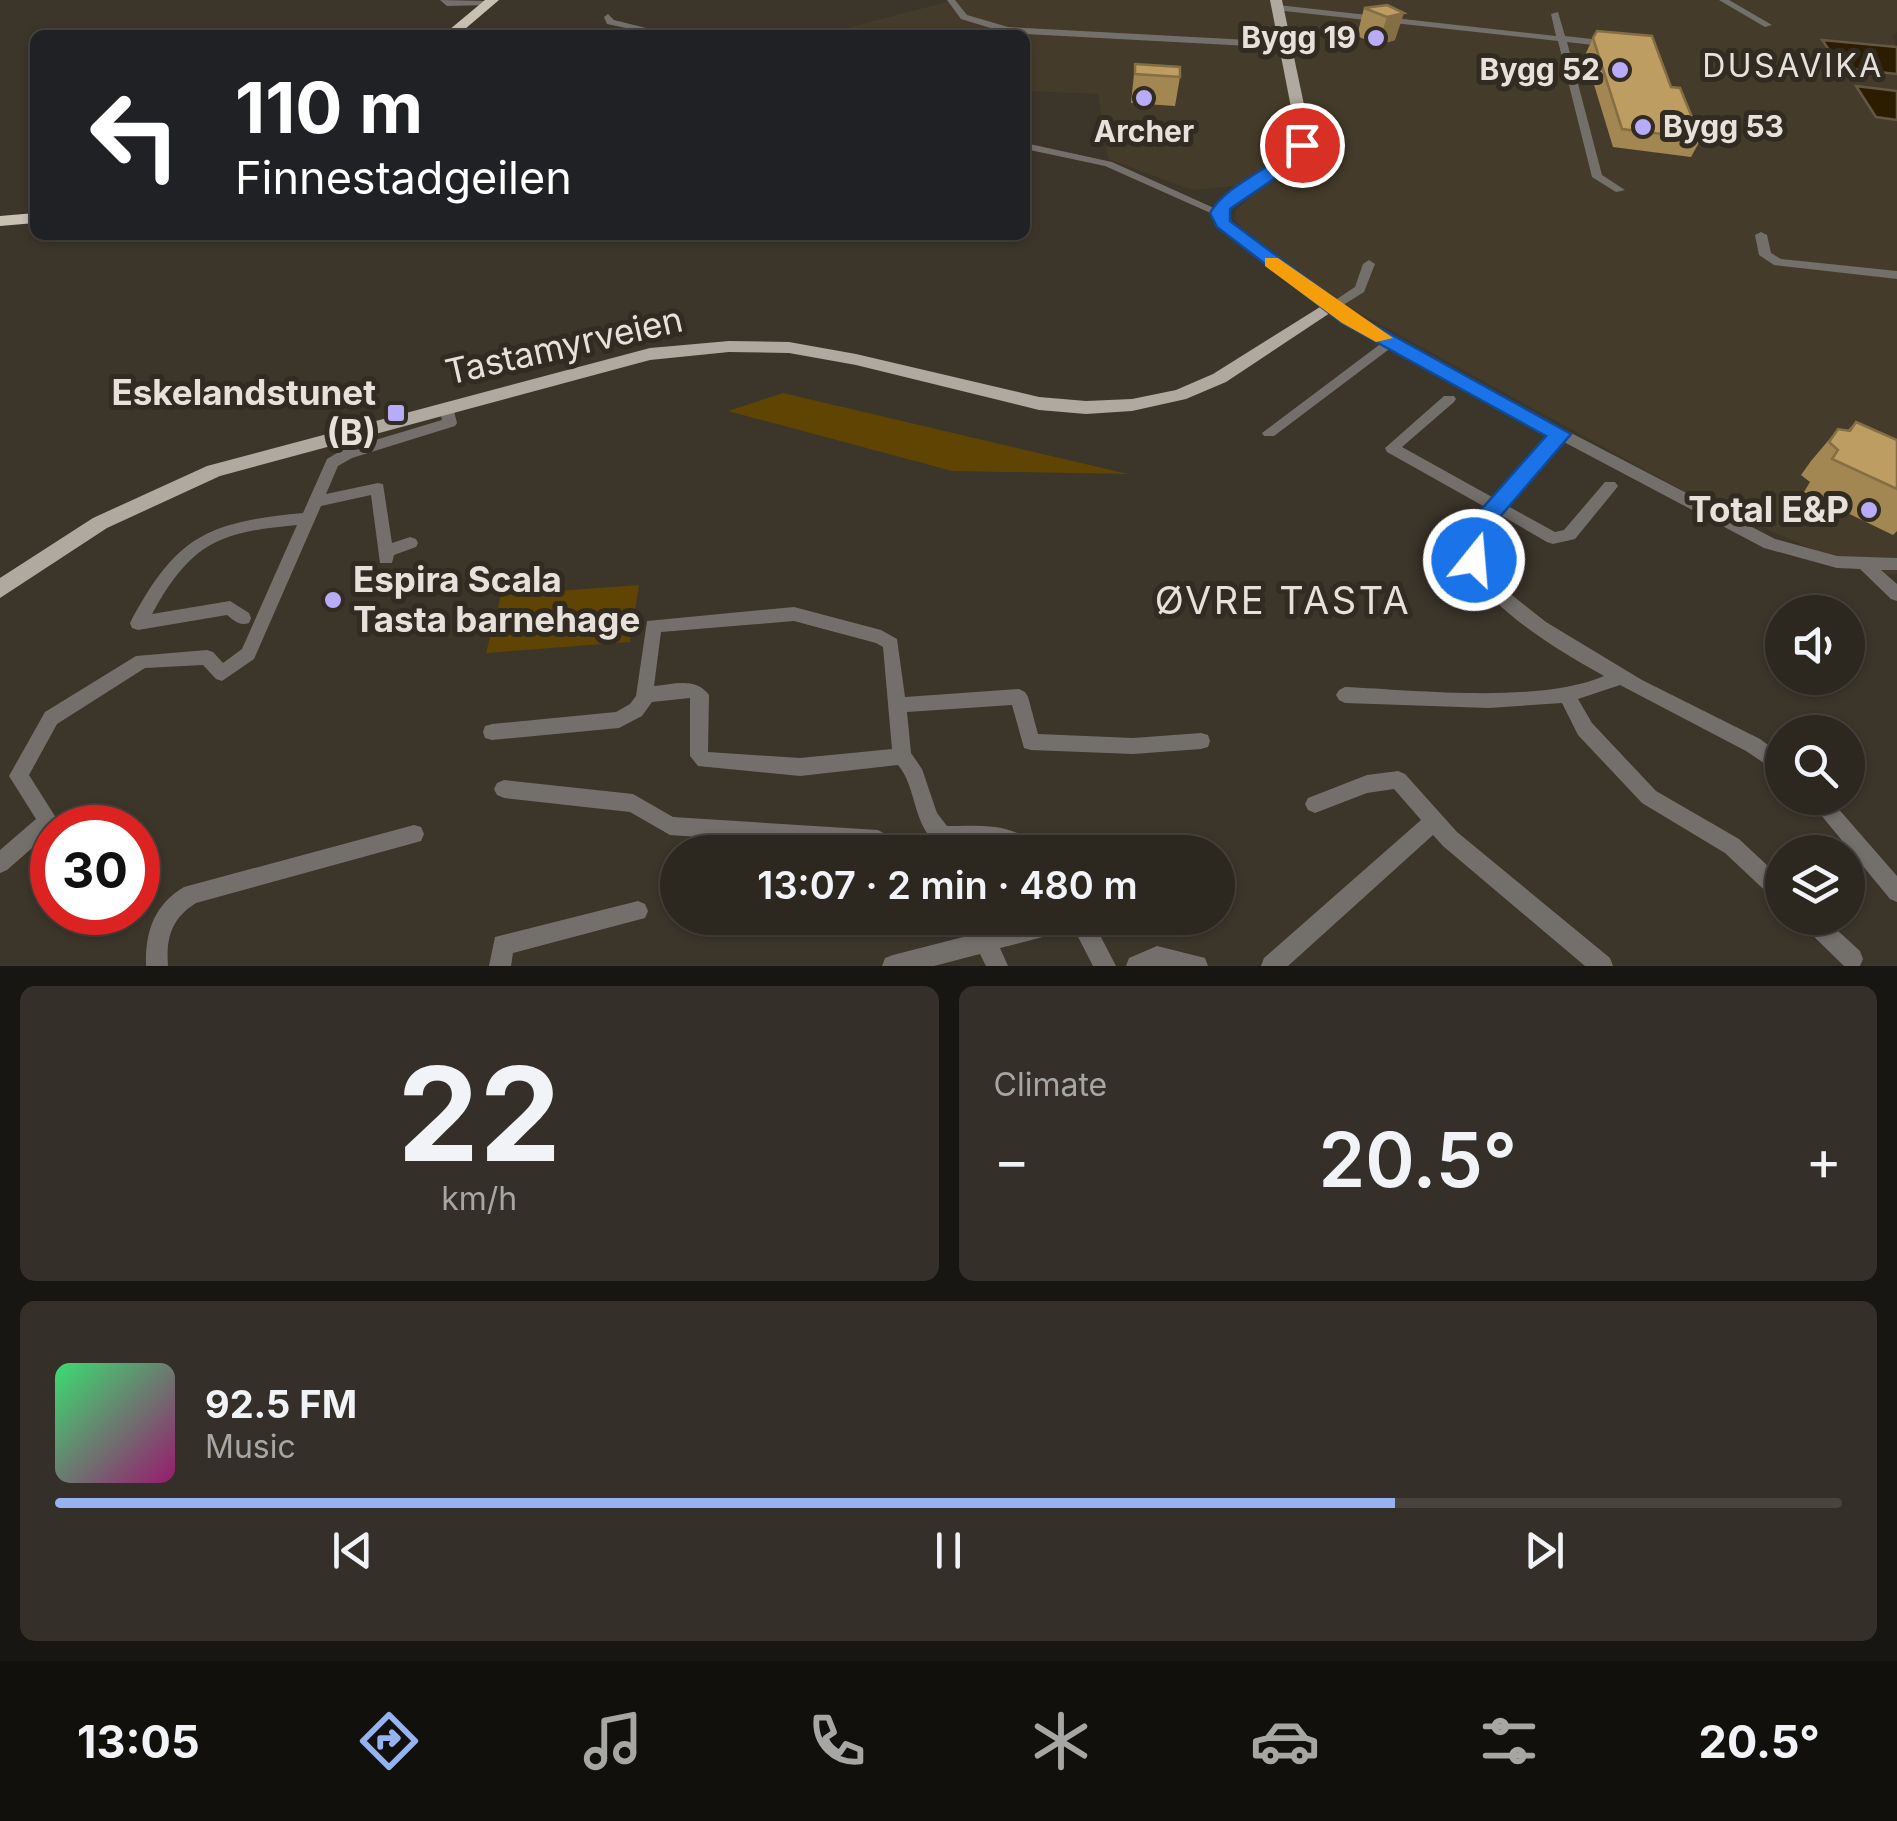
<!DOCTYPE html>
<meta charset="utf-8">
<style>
body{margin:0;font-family:Inter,sans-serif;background:#343029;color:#f1f3f6;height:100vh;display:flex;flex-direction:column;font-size:38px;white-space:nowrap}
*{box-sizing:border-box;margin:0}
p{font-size:32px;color:#a6a6a5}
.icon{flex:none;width:55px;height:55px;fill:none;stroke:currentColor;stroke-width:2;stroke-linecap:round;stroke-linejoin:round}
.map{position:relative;height:966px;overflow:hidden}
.side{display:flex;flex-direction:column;gap:20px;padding:20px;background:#181612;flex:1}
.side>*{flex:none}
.top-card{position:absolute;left:30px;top:30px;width:1000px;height:210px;border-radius:15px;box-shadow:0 2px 8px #0004,0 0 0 2px #48443e;background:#202124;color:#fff;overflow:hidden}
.fabs{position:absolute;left:1765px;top:595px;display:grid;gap:20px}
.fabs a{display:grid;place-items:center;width:100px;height:100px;border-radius:50%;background:#2c2820;box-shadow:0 2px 8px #0004,0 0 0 2px #48443e;font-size:50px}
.speed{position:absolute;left:30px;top:805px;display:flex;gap:20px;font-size:50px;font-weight:700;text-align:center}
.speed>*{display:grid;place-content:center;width:130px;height:130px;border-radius:50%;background:#2c2820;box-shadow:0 2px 8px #0004,0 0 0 2px #48443e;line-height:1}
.speed .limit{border:15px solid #d22;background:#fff;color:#111}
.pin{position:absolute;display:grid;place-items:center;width:85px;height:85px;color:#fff;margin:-42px;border:5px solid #fff;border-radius:50%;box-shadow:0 2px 10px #0007}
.me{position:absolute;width:110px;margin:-55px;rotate:17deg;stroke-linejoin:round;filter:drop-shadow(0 0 8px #0008)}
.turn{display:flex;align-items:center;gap:35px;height:210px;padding:0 40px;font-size:45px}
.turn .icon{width:130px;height:130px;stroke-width:2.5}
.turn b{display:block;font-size:70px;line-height:85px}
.big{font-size:75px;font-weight:600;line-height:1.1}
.side .widget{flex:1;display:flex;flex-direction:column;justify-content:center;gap:15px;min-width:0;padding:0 35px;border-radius:15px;background:#343029}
.side .dial{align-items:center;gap:0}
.dial b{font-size:130px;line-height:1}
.song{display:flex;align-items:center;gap:30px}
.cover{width:120px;height:120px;border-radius:15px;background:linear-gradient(135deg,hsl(140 70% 55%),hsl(320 70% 35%))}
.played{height:10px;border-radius:5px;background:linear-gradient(90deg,#95b2f1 75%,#48443e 75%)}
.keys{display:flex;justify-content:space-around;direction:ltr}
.heat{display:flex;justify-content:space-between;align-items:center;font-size:55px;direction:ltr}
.side .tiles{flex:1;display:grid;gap:20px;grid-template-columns:1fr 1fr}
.widget:last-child{grid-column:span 2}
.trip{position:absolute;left:660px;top:835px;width:575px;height:100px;border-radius:50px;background:#2c2820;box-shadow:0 2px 8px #0004,0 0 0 2px #48443e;font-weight:600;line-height:100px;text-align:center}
.tabs{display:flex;height:160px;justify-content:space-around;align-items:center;background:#12100d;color:#a6a6a5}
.tabs .icon{width:70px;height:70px}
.tabs .selected{color:#95b2f1}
.tabs b{font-size:45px;color:#f1f3f6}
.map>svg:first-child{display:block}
.built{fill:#443b2a}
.green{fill:#5f4404}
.water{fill:#2c1d00;stroke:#645842;stroke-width:2.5}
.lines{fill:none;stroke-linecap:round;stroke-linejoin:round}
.minor{fill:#73706b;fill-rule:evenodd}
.major{fill:#afa99f;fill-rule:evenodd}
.highway{fill:#c7c0b3;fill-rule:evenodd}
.wall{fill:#a38753}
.shaded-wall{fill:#846e44}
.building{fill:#bd9d61;stroke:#846e44;stroke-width:2.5}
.route{fill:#1a73e8;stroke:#114b97;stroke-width:2.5}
.slow{fill:#f59e0b}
.poi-dot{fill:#b8abf7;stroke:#312b21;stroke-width:4}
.labels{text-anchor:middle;stroke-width:10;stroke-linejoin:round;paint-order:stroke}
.far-poi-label{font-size:30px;font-weight:bold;fill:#e6e2db;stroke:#312b21;text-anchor:end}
.far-neighbourhood-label{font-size:32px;letter-spacing:2.5px;fill:#e6e2db;stroke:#312b21}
.street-label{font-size:35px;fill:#e6e2db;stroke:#312b21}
.poi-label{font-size:35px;font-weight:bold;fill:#e6e2db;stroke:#312b21;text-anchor:end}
.neighbourhood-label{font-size:38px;letter-spacing:2.5px;fill:#e6e2db;stroke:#312b21}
</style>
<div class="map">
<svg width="1897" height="966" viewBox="0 0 1897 966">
<rect width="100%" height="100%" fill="#3b352a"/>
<path class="built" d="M954 0H1897V32L1892 36 1897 47 1824 40 1842 68 1897 74V91L1857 86 1876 117 1897 120V574L1872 576 1695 497 1337 301 1240 226 1234 219 1236 210 1251 196 1236 186 1192 190 1108 159 1098 94 1025 91V35H820Z"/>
<path class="green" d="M783 393 1128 474 952 471 728 411Z
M639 585 630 642 486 653 501 595Z"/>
<path class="water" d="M1822 40 1897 47V74L1842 68Z
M1856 86 1897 91V120L1876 117Z"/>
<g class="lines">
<path class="minor" d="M440 0 489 1 493 3 489 5 447 6Z
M947 0H955L967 15 1008 27 1286 42 1290 45 1286 48 1007 33 961 19Z
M1719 0H1729L1772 25 1765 27Z
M1278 5 1556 36 1551 14 1558 12 1565 36 1610 41 1614 44 1610 47 1567 42 1602 175 1625 190 1616 192 1592 177 1558 41 1275 10V6Z
M608 14 614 20 674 35H658L607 24 604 17Z
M1025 143 1112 162 1225 213 1219 216 1215 215 1105 166 1025 149Z
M1761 232 1767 235 1771 253 1781 259 1897 271V279L1774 265 1759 255 1755 235Z
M1369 260 1375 264 1364 292 1340 307 1475 383 1775 539 1837 556 1897 558V570H1881L1897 584V601L1891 599 1860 569 1837 568 1764 548 1562 441 1504 504 1555 532 1564 530 1605 482H1615L1618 486 1615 490 1575 539 1553 544 1547 542 1497 513 1480 539 1485 565 1508 592 1546 622 1642 680 1760 739 1782 755V775L1746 751 1620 685 1578 699 1592 723 1656 791 1739 839 1782 879V903L1775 900 1725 853 1642 803 1578 735 1562 703 1489 708 1345 703 1339 700 1336 695 1339 690 1345 687C1416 690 1539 704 1604 676 1563 653 1492 612 1471 569 1466 561 1466 549 1464 539L1485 507 1387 452 1385 448 1444 396H1454L1456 399 1454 402 1402 447 1492 497 1551 435 1392 347 1274 436H1264L1262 433 1383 342 1325 307 1355 287 1363 264Z
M446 402 453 407 457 423 455 426 352 458 338 466 326 494 378 483 383 484 392 543 410 537 416 539 418 543 416 547 394 555 392 563H380L371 495 321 506 254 659 222 681 216 679 203 665 145 668 57 724 29 775 58 821 55 828 7 870 0 873V850L36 819 9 776 45 712 136 656 207 650 213 652 223 663 242 649 297 525C219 532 191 543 152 614L230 601 249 613 251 618 249 623C239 626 235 621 227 615L138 630 132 628 130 623C176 536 207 522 303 513L327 459 342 450 442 420 439 407Z
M794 607 881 630 897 639 905 697 1019 689 1025 692 1028 697 1038 734 1133 738 1201 733 1208 735 1210 741 1208 747 1201 749 1133 754 1031 750 1024 748 1012 705 907 712 911 753 922 769 937 813 947 826C976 826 1022 821 1038 852H1010L999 846H942C912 831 918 788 898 765L800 776 698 766 690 756V698L652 702 642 716 619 728 492 740 485 738 483 732 485 726 492 724 616 712 630 704 636 696 647 621ZM794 621 876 643 883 647 892 749 800 758 708 752 709 695C696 677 674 684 654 686L661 632Z
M1398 771 1405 774 1457 832 1610 958 1613 966H1585L1443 846 1433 835 1288 966H1261L1264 958 1421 820 1394 789 1367 793 1315 813 1308 810 1305 804 1308 798 1367 775Z
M504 780 633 794 673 817 878 830 905 845 908 852H880L875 849 670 835 630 812 504 798 497 795 494 789 497 783Z
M1807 798H1829L1897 876V902L1890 899Z
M414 825 421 827 424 834 421 841 414 843 196 903C171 919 166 938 168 966H146C145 932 154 905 184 887Z
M638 901 645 904 648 911 645 918 513 953 511 966H489L495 937Z
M1037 918H1091L1116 966H1093L1074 929 1000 948 1008 966H986L980 954 934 966H882L885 958 893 955Z
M1798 918H1824L1860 951 1863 959 1860 966H1844L1802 925Z
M1157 946 1205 958 1208 966H1126L1129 958Z"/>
<path class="major" d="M1270 0H1282L1311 138 1292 165 1229 208 1226 213 1235 226 1339 307 1226 382 1186 399 1132 411 1086 414 1039 410 856 365 789 353 729 352 650 360 220 476 107 528 0 598V578L93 518 207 466 650 348 729 341 789 342 856 354 1039 397 1086 401 1132 399 1176 390 1213 374 1320 307 1224 232 1212 213 1218 202 1282 159 1297 138Z"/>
<path class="highway" d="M485 0H499L458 35H443Z
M35 213V223L0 226V216Z"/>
</g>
<path class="wall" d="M1387 5 1395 40 1378 45 1357 36 1364 8Z
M1593 38 1671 87 1701 139 1691 157 1613 147 1585 55Z
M1135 64 1180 77 1175 106 1131 103Z
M1856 422 1897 440V531L1893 535 1804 492 1810 482 1801 475 1811 461 1838 429 1848 430Z"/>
<path class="shaded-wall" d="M1404 13 1395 40 1378 45 1387 17Z"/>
<path class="building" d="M1387 5 1404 13 1387 17 1364 8Z
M1597 31 1652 36 1671 87 1680 88 1701 139 1622 129 1593 38Z
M1135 64 1180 67V77L1135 74Z
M1856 422 1897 440V489L1832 459 1838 450 1829 442 1838 429 1850 431Z"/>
<path class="route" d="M1296 142 1310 145 1293 166 1230 209V221L1356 315 1571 434 1487 532 1483 566 1474 569 1462 560 1460 540 1465 528 1546 436 1342 323 1217 227 1210 213C1228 182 1273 170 1296 142Z"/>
<path class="slow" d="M1265 258H1278L1393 338 1376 342 1342 323 1265 266Z"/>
<g class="poi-dot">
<circle cx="1376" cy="38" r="10"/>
<circle cx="1620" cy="70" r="10"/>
<circle cx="1144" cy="98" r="10"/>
<circle cx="1643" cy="127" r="10"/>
<rect x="386" y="403" width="20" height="20" rx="5"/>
<circle cx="1869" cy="510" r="10"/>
<circle cx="333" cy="600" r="10"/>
</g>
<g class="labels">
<g class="far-poi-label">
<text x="1356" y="48">Bygg 19</text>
<text x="1600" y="80">Bygg 52</text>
<text x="1663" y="137" text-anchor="start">Bygg 53</text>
<text x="1144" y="142" text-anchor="middle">Archer</text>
</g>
<g class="far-neighbourhood-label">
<text x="1793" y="77">DUSAVIKA</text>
</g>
<g class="street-label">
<text transform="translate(564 346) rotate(-13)" y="12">Tastamyrveien</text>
</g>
<g class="poi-label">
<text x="376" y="405">Eskelandstunet<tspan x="376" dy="40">(B)</tspan></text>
<text x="1849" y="522">Total E&amp;P</text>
<text x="353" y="592" text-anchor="start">Espira Scala<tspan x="353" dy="40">Tasta barnehage</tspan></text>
</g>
<g class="neighbourhood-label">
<text x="1283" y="614">ØVRE TASTA</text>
</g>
</g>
</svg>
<div class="fabs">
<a><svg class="icon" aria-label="sound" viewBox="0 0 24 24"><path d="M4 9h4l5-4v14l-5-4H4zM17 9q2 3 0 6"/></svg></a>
<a><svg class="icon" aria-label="search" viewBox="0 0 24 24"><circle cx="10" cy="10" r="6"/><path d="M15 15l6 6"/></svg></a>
<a><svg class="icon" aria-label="layers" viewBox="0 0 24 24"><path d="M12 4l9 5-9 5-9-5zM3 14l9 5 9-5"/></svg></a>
</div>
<div class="speed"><div class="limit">30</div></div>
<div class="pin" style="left:1302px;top:145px;background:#d93025"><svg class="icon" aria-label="arrive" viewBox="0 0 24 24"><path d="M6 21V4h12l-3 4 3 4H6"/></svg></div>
<svg class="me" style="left:1474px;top:560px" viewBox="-20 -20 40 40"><circle r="17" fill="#1a73e8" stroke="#fff" stroke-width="3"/><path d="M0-11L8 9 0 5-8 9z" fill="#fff"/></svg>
<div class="trip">13:07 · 2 min · 480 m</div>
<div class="top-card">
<div class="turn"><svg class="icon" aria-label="left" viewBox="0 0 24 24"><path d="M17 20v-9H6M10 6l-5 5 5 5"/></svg><div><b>110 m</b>Finnestadgeilen</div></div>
</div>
</div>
<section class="side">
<div class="tiles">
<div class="widget dial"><b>22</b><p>km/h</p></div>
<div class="widget"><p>Climate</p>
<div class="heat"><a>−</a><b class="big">20.5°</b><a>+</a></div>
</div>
<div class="widget">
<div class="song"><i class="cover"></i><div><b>92.5 FM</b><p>Music</p></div></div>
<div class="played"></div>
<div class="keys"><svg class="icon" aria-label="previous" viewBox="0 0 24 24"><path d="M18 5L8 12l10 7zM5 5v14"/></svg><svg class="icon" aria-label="pause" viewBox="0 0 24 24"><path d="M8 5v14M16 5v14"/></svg><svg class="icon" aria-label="next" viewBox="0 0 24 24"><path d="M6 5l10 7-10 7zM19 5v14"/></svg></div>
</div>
</div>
</section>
<nav class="tabs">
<b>13:05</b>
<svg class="icon selected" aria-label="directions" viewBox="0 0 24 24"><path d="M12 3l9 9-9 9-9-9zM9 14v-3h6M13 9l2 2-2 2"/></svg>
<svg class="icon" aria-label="music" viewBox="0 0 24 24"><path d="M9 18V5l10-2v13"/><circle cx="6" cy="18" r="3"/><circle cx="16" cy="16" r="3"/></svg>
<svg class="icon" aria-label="phone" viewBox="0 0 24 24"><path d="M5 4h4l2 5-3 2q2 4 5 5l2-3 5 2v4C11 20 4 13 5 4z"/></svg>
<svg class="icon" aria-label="climate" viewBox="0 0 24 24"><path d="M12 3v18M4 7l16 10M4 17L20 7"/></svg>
<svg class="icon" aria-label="car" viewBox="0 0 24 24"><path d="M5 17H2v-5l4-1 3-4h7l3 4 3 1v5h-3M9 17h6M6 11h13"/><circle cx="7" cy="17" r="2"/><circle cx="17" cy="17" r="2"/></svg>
<svg class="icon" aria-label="filters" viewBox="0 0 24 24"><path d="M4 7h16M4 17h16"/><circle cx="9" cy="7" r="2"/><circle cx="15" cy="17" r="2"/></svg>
<b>20.5°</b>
</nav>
